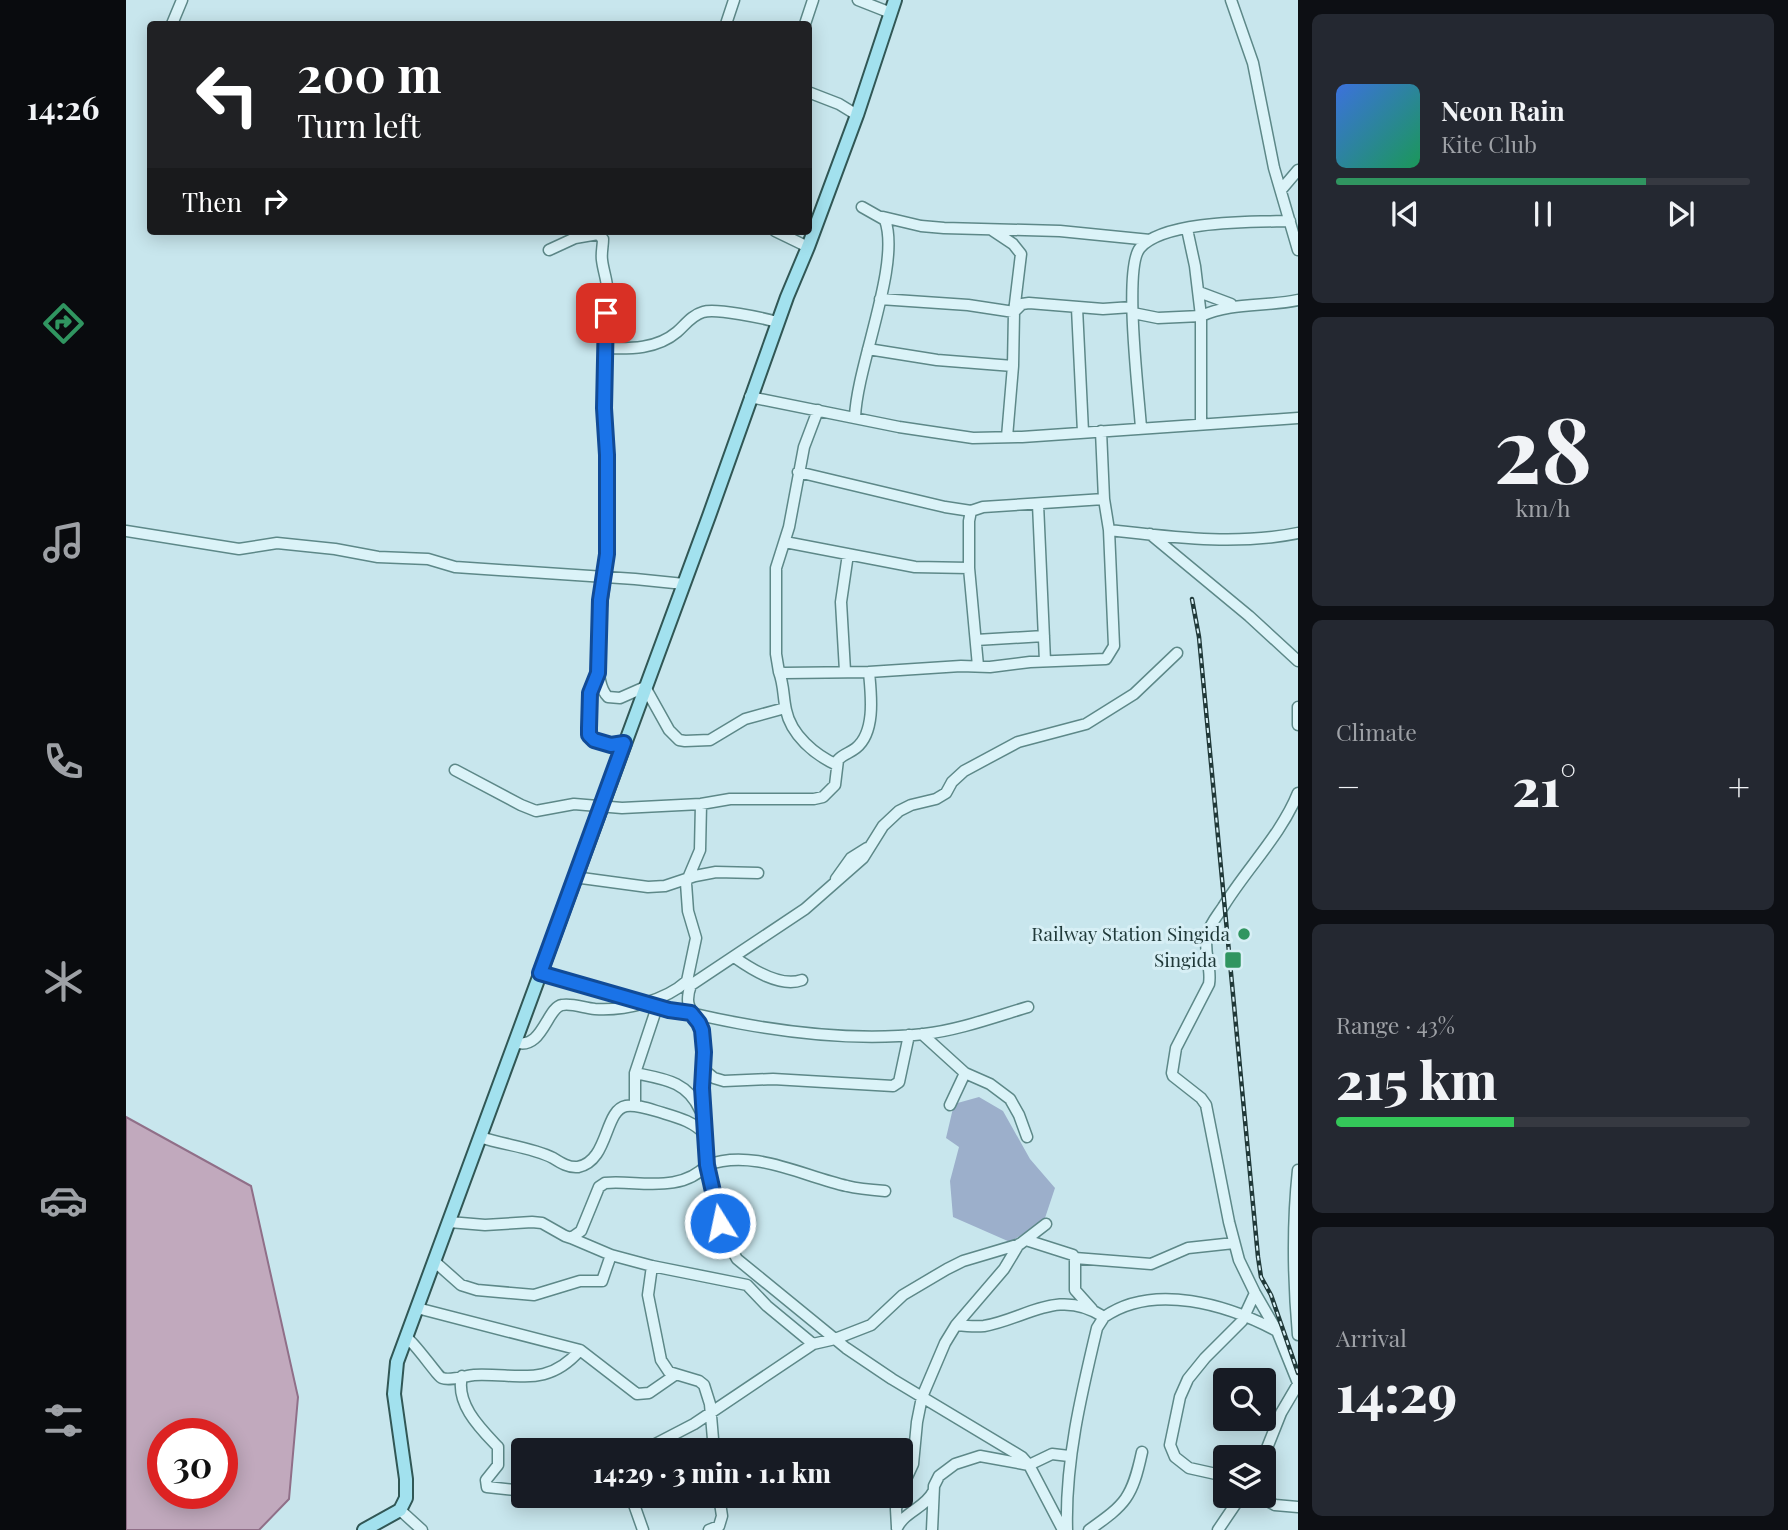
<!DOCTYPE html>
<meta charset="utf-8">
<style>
body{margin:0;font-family:"Playfair Display",serif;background:#242831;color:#f1f3f6;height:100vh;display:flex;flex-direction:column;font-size:26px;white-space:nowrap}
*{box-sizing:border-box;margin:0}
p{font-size:23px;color:#9ea1a6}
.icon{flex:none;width:38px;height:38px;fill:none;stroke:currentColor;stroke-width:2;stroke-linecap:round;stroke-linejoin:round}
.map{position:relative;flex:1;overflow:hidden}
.side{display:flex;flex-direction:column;gap:14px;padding:14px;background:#0d0f14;width:490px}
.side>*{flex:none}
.hud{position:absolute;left:21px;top:21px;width:665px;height:214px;border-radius:7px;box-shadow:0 4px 18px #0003;background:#202124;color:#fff;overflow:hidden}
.tools{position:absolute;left:1087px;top:1368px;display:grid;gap:14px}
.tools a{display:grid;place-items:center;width:63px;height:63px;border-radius:7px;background:#171b24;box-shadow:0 4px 18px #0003;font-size:35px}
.speed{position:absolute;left:21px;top:1418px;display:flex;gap:14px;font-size:35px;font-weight:700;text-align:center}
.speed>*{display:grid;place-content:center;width:91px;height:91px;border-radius:50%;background:#171b24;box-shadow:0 4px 18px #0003;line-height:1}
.speed .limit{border:10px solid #d22;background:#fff;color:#111}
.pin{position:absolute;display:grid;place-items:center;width:60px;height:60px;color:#fff;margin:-30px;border-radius:14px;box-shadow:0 4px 10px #0006}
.me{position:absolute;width:77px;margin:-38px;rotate:350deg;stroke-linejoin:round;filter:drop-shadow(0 0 5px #0008)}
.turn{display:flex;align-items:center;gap:24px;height:147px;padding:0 35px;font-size:32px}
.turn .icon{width:91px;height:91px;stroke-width:2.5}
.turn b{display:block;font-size:49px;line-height:60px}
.then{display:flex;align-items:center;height:66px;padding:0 35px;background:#0003;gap:14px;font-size:26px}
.big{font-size:52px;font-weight:800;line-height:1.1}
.side .tile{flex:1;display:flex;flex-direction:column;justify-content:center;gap:10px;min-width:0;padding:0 24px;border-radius:10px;background:#242831}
.side .dial{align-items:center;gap:0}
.dial b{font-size:91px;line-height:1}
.song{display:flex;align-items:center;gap:21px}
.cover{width:84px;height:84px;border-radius:10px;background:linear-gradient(135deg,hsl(220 70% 55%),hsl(150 70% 35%))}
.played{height:7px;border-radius:4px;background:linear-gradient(90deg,#309560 75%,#363941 75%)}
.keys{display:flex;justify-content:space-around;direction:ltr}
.heat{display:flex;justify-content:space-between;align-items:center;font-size:38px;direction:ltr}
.charge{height:10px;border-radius:5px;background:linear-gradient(90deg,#34c759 43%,#363941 0)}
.trip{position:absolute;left:385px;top:1438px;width:402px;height:70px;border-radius:7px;background:#171b24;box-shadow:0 4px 18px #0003;font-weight:800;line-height:70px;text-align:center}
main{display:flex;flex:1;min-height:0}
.tabs{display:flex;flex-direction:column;width:126px;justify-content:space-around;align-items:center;background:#090b0e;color:#9ea1a6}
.tabs .icon{width:49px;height:49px}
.tabs .active{color:#309560}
.tabs b{font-size:32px;color:#f1f3f6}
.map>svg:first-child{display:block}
.green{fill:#9cafcb}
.water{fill:#c1a9bd;stroke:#906f88;stroke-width:2;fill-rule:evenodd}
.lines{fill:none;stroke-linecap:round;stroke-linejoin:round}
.minor-casing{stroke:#5d8888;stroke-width:13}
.major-casing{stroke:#315755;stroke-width:16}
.minor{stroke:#dbf3f8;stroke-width:10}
.major{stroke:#a2e1ee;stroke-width:12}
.rail-casing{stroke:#203939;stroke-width:4.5}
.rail{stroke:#d7eff5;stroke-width:2;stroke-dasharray:5;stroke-linecap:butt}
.route-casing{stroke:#114b97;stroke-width:18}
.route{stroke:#1a73e8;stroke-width:12}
.poi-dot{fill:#309560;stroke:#d7eff5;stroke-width:2.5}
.labels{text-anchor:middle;stroke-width:6;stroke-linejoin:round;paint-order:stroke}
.poi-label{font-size:19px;fill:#203939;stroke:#d7eff5;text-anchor:end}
</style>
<main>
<nav class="tabs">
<b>14:26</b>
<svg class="icon active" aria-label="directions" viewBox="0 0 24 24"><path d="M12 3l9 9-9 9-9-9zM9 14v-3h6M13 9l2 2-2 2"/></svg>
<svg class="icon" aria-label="music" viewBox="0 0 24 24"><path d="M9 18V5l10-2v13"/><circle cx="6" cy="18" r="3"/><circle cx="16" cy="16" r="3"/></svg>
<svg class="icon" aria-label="phone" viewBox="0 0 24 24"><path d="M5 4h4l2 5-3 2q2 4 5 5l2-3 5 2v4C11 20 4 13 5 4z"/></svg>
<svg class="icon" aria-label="climate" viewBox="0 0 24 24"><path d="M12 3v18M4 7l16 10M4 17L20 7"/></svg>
<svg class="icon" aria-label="car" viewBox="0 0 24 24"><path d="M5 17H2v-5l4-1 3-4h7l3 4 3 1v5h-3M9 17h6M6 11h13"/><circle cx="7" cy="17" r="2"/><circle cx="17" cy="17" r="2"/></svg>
<svg class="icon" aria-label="filters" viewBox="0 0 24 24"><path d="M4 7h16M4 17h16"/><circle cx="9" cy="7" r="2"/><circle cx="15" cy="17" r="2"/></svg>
</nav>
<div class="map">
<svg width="1172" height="1530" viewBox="0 0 1172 1530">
<rect width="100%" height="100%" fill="#c8e6ed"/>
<path class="green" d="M853 1097 877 1111 904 1159 929 1188 918 1221 884 1242 827 1217 824 1181 833 1147 820 1138 828 1104Z"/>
<path class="water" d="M0 1117 125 1186 172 1397 163 1499 133 1530H0ZM37 1433H96V1493H37Z"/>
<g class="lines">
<defs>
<path id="minor" d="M732 0 765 13
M1105 0 1127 63 1148 168 1172 250
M46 24 56 0
M600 24 608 0
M679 24 687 0
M682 92 713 104 731 115
M1155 190 1172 170
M757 217 795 226 818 228 934 231 1024 240
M649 231 682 247
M423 250 449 238 472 234 477 239C477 246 475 253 476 260 477 269 480 277 481 286 482 327 476 368 478 408 479 459 484 511 481 562 479 591 461 677 482 697L494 698 519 687 543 730 553 740 559 741 584 740 619 719 659 708
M1073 292 1105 304
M754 299 842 305 888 312 895 254 887 244 866 230
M951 308 957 432
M1007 313 1032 318 1075 316 1069 266 1061 229
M479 348C505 349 531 349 551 332 559 325 566 315 577 312 590 308 637 318 651 322
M742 349 811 360 887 366
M624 397 773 427 847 438 896 437 1172 418
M692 410 678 447 663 527 650 568V654L653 672 658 673 743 672 835 666 864 667 904 662 980 659 988 646 983 530 978 499 975 431
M729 417C731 365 775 264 759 220L736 207
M1075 424V316C1106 302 1139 307 1172 300
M1015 428C1013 396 997 268 1014 248 1038 220 1129 222 1164 221
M881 437 887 366 888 312 896 304 903 303 977 309 1006 307
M672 472 819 507 845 511
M912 504 919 661
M983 530C1046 537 1109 546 1172 533
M0 531 113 549 151 543 209 549 252 557 302 559 329 567 509 579 558 584
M1024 534 1123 616 1172 661
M659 542 789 567 843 568
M850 640 918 636
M852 666 843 568V521L845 511 857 507 978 499
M719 671 715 602 722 554
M653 672C658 685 657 697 660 710 665 735 689 755 711 765
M472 674 464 693 463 735C472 745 486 746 498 743
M1172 707V725
M329 770 395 805 410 811 448 804 496 808 575 804 604 799H688L697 797 709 785 712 760C717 754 724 753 730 748 750 732 745 694 743 672
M1172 793C1155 835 1121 868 1097 907 1091 916 1084 924 1081 935 1077 952 1086 967 1083 984L1050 1048 1046 1073 1047 1076 1075 1098 1080 1105 1103 1222 1113 1260 1129 1293 1151 1331 1172 1383
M448 877 522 887 539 886 569 876 590 872 632 873
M710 879 725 858 741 848
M608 957C625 969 654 988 676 980
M414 973C535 1007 672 1048 798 1034 833 1030 868 1017 902 1007
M796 1034 839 1073 864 1084 884 1099 893 1115 901 1137
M389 1042C416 1052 421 1007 436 1005 446 1003 458 1008 469 1009 499 1011 539 1001 561 981L570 938 562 911 560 883 574 850 575 804
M577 1069 588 1078 598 1081 647 1079 767 1086 773 1082 783 1035
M509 1073C538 1079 561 1081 574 1110
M824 1105 839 1073
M509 1106V1073L531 1007
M354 1137C377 1145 406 1147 427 1158 435 1163 443 1168 452 1167 483 1161 478 1110 500 1106 511 1104 526 1110 537 1113 554 1118 568 1122 580 1135
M1172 1170C1166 1226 1167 1279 1172 1335
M759 1191C746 1190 733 1189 721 1186 676 1176 627 1148 581 1165L597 1233 611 1259 720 1348 766 1379 896 1457 903 1465 937 1530
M323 1222 359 1225 406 1222 416 1223 439 1236 445 1238 455 1231 473 1187 479 1183C512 1180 554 1194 581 1165 581 1140 576 1115 576 1089 575 1071 579 1053 576 1035 573 1012 555 1012 565 985L679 909 737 858 757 826 773 811 785 805 810 799 820 793 826 782 838 771 892 742 960 724 1008 694 1051 653
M445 1238 485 1255 526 1266 621 1285 641 1306 687 1344 709 1339 745 1325 777 1295 821 1269 837 1261 894 1244 920 1224
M900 1240 947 1255 949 1258V1290L966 1309
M949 1258 1025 1264 1062 1248 1108 1243
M308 1261 335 1285 351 1290 408 1295 454 1281H476L485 1255
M526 1266 522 1295 535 1360 543 1372 573 1381 578 1385 584 1404 588 1451
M291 1308 454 1350 511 1394 523 1393 549 1375
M830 1325C839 1326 849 1327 858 1326 900 1319 932 1287 978 1317 1028 1282 1102 1305 1151 1331
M280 1337C290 1344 312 1377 316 1378 324 1381 339 1376 348 1375 392 1373 421 1388 454 1350
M336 1376C329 1404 355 1429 372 1447V1465L360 1480 361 1487 397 1491
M516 1451 568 1424 687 1344
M1137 1458 1155 1413 1172 1384
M1099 1476 1063 1468 1049 1457 1044 1445 1054 1397 1062 1379 1079 1358 1116 1321 1129 1293
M775 1490 787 1464 791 1422 796 1397 819 1343 830 1325 878 1269 893 1244
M416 1496 424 1499 435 1496
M505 1496 517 1530
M1132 1496 1149 1505 1172 1507
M274 1510 296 1530
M771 1527 770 1509 773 1496
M771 1528C779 1511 799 1508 807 1492
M583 1530 593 1526 596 1516 593 1496
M806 1530 808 1486 813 1476 829 1464 854 1456 903 1465 926 1454 943 1456
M941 1530C939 1462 955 1395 971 1328L978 1317
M963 1530C1000 1504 1006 1498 1016 1452
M1092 1530 1115 1496"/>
<path id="major" d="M238 1530 274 1510 280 1498V1479L268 1394 271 1362 583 516 661 297 682 247 731 115 769 0"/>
</defs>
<use href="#minor" class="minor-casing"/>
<use href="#major" class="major-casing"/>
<use href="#minor" class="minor"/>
<use href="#major" class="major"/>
<defs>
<path id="rail" d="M1066 599 1073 637 1132 1257 1135 1277 1145 1295 1172 1373"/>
</defs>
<use href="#rail" class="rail-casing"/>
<use href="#rail" class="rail"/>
</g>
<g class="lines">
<defs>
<path id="route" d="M480 313 478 408 481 455V554L474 600 472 673 464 693 463 728V735L468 740 485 745 498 743 414 973 543 1010 565 1013 573 1023 576 1030 578 1052 576 1088 581 1165 594 1223"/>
</defs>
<use href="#route" class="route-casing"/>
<use href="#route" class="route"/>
</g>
<g class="poi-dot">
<circle cx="1118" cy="934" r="7"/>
<rect x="1098" y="951" width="18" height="18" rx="3.5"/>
</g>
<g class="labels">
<g class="poi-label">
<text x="1104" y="941">Railway Station Singida</text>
<text x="1091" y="967">Singida</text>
</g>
</g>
</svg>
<div class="tools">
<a><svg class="icon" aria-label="search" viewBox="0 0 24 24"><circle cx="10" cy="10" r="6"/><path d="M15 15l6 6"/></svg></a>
<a><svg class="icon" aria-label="layers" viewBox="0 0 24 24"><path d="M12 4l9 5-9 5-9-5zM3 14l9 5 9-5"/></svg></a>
</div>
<div class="speed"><div class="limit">30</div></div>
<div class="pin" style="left:480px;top:313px;background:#d93025"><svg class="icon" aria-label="arrive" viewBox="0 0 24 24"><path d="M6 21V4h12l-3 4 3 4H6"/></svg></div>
<svg class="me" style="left:594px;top:1223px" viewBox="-20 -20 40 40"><circle r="17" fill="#1a73e8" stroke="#fff" stroke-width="3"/><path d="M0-11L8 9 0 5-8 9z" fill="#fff"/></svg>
<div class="trip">14:29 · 3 min · 1.1 km</div>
<div class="hud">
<div class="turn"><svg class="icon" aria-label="left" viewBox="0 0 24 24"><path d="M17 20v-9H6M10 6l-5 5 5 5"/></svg><div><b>200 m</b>Turn left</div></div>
<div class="then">Then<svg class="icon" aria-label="right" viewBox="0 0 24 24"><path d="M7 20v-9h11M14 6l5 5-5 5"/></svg></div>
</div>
</div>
<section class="side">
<div class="tile">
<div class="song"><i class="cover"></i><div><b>Neon Rain</b><p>Kite Club</p></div></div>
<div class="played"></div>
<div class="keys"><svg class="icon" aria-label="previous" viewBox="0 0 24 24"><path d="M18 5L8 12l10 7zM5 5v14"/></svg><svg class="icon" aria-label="pause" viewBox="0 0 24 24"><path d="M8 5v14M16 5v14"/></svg><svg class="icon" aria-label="next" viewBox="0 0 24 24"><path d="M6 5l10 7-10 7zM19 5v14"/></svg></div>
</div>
<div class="tile dial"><b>28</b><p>km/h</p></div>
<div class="tile"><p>Climate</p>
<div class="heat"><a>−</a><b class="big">21°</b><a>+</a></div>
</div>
<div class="tile"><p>Range · 43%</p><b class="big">215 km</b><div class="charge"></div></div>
<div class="tile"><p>Arrival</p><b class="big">14:29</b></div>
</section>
</main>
